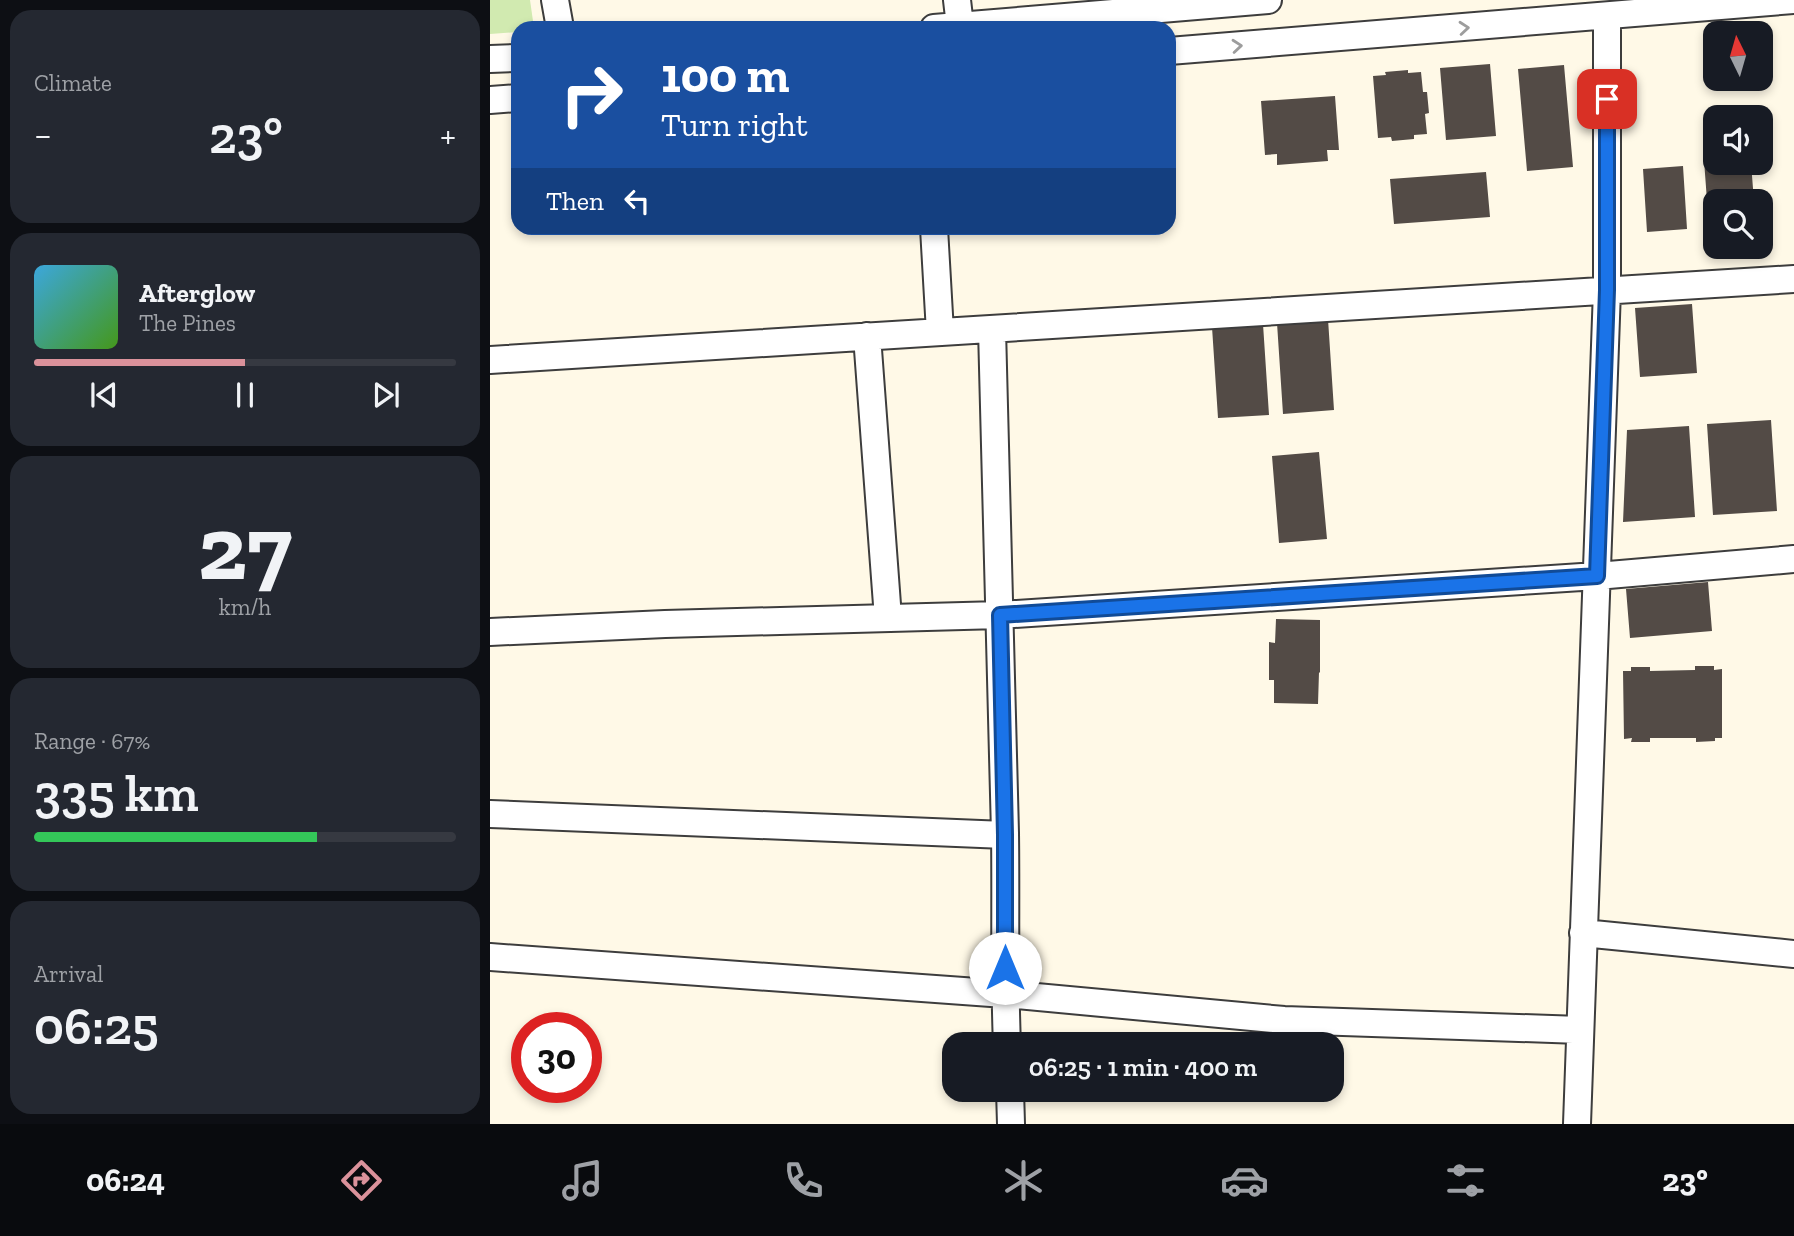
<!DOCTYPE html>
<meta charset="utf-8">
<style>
body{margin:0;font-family:"Zilla Slab",serif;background:#242831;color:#f1f3f6;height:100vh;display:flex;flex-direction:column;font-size:26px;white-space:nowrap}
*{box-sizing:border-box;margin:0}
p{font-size:23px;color:#9ea1a6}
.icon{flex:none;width:38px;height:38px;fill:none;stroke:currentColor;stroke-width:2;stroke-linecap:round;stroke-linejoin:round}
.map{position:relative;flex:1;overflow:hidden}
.side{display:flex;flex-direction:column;gap:10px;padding:10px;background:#0d0f14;width:490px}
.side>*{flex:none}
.hud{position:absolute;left:21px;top:21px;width:665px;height:214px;border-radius:21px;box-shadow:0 4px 10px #0003;background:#1a4fa0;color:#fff;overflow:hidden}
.needle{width:46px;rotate:355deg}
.buttons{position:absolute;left:1213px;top:21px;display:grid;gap:14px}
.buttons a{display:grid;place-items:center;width:70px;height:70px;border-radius:14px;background:#171b24;box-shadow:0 4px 10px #0003;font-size:35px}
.speed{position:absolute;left:21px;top:1012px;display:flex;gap:14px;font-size:35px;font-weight:700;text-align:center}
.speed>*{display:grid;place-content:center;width:91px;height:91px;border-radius:50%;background:#171b24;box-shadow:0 4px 10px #0003;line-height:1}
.speed .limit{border:10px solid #d22;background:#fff;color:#111}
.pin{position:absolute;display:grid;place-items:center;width:60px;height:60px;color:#fff;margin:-30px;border-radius:14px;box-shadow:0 4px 10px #0006}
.me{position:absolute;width:77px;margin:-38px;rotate:0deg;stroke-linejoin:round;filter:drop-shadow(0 0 5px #0008)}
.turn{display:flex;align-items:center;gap:24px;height:147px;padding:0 35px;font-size:32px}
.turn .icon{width:91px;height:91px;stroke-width:2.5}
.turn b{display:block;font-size:49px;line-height:60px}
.then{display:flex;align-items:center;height:66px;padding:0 35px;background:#0003;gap:14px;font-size:26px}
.big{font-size:52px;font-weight:600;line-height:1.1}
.side .tile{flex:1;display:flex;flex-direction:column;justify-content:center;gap:10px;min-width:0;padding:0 24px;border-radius:21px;background:#242831}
.side .dial{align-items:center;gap:0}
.dial b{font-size:91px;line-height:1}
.song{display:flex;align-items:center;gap:21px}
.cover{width:84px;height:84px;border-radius:10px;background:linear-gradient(135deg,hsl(200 70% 55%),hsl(100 70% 35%))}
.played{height:7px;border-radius:4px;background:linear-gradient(90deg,#db929b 50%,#363941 50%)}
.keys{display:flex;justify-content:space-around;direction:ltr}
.heat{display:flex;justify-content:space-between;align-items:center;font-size:38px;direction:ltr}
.charge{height:10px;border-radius:5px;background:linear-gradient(90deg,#34c759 67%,#363941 0)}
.trip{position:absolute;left:452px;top:1032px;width:402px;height:70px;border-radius:21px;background:#171b24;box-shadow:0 4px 10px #0003;font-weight:600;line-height:70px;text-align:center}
.menu{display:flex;height:112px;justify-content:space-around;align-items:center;background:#090b0e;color:#9ea1a6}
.menu .icon{width:49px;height:49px}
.menu .active{color:#db929b}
.menu b{font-size:32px;color:#f1f3f6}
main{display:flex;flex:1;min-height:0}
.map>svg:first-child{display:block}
.green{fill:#d1eab0}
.building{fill:#534b46}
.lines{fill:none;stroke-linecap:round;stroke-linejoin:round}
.minor-casing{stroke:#3d3d3d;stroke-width:30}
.minor{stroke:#fff;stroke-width:26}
.oneway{stroke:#9d9d9d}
.route-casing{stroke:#114b97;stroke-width:18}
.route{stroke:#1a73e8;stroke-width:12}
</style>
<main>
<section class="side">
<div class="tile"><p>Climate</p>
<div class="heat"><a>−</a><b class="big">23°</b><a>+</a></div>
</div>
<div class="tile">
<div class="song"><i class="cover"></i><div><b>Afterglow</b><p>The Pines</p></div></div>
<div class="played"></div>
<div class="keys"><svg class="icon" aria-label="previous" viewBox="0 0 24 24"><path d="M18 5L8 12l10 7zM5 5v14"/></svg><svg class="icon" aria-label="pause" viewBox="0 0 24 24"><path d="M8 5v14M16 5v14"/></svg><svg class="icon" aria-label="next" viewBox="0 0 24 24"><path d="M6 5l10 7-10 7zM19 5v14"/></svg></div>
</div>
<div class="tile dial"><b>27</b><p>km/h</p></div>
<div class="tile"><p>Range · 67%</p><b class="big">335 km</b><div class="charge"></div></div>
<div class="tile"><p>Arrival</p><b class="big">06:25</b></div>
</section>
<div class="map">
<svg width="1304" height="1124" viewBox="0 0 1304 1124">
<rect width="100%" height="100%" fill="#fff9e7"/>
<path class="green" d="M0 0H40L44 28H28V32L0 34Z"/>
<path class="building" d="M1000 64 1006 136 956 140 950 68Z
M1074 65 1083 167 1037 171 1028 69Z
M918 70V73L931 72 933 92H937L939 113 935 114 937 134 924 135V139L902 141 901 137 888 138 883 76 896 75 895 72Z
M845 96 849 150H837L838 161 787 165V154L775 155 771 101Z
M1225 159V163H1261L1264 201H1225V227L1219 228 1214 160Z
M1193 166 1197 229 1157 232 1153 169Z
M996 172 1000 217 904 224 900 179Z
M1202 304 1207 373 1150 377 1145 308Z
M838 319 844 410 793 414 787 323Z
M773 324 779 415 728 418 722 327Z
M1281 420 1287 511 1223 515 1217 424Z
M1199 426 1205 517 1133 522 1137 430Z
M829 452 837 539 789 543 782 456Z
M1218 582 1222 631 1140 638 1136 589Z
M786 619 830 620V673L829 672 828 704 784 703V680H779V642L785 643Z
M1205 666H1224V670L1232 669V738H1225V741L1206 742V738H1160V742H1141L1142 738 1134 739 1133 671H1141V667H1160V671L1205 670Z"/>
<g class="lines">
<defs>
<path id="minor" d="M65 0 70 28
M467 0 470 26
M444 28 778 0
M679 51 1304 0
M0 59 28 58
M0 100 28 98
M444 228 450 332
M502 329C507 497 512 665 515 833 516 903 514 974 517 1045
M377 336 398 618
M0 360 1304 279
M0 632 175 624 510 615 1107 576 1304 559
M0 814 515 835
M1093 933 1304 954
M0 957 515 994 794 1020 1090 1030
M520 1090 521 1124
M1087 1124 1117 290V16"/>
</defs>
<use href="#minor" class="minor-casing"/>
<use href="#minor" class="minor"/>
</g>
<defs><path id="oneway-chevron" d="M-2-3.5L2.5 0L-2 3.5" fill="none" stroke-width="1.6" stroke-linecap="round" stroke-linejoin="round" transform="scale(1.75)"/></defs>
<g class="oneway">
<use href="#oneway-chevron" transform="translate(974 28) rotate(-5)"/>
<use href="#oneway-chevron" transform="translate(747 46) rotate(-5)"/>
</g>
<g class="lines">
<defs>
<path id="route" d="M515 968V835L510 615 1107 576 1117 290V99"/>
</defs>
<use href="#route" class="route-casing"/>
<use href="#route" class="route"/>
</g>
</svg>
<div class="buttons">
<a><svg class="needle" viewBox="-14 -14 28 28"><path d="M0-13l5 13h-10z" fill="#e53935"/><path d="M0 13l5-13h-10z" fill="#9ea1a6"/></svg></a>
<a><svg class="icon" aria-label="sound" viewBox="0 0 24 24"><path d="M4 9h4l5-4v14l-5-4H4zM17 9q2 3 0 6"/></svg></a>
<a><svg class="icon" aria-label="search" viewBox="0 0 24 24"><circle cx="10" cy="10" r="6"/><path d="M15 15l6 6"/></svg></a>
</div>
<div class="speed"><div class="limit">30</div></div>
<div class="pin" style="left:1117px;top:99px;background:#d93025"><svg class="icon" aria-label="arrive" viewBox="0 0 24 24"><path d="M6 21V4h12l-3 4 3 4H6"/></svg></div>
<svg class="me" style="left:515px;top:968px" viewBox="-20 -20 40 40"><circle r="19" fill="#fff"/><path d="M0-13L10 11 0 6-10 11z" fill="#1a73e8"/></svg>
<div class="trip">06:25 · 1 min · 400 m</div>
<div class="hud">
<div class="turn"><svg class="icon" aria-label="right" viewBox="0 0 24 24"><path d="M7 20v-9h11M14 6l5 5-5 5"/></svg><div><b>100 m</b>Turn right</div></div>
<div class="then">Then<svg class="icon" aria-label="left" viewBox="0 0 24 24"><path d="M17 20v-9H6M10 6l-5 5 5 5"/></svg></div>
</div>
</div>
</main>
<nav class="menu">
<b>06:24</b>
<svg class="icon active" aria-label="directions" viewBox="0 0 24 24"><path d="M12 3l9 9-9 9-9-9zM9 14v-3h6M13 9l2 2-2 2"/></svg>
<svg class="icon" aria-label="music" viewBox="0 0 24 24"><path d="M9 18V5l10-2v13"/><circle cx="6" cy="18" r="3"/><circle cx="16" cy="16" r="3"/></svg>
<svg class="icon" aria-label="phone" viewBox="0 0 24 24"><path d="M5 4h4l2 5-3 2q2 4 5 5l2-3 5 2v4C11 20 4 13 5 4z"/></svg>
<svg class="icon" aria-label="climate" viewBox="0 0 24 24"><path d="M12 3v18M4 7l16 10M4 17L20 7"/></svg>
<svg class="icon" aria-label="car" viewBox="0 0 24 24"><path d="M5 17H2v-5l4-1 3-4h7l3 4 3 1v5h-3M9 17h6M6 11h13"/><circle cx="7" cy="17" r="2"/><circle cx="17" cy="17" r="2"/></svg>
<svg class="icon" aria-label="filters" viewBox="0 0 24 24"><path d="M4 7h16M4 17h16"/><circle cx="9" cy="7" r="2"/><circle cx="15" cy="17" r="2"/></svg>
<b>23°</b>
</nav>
